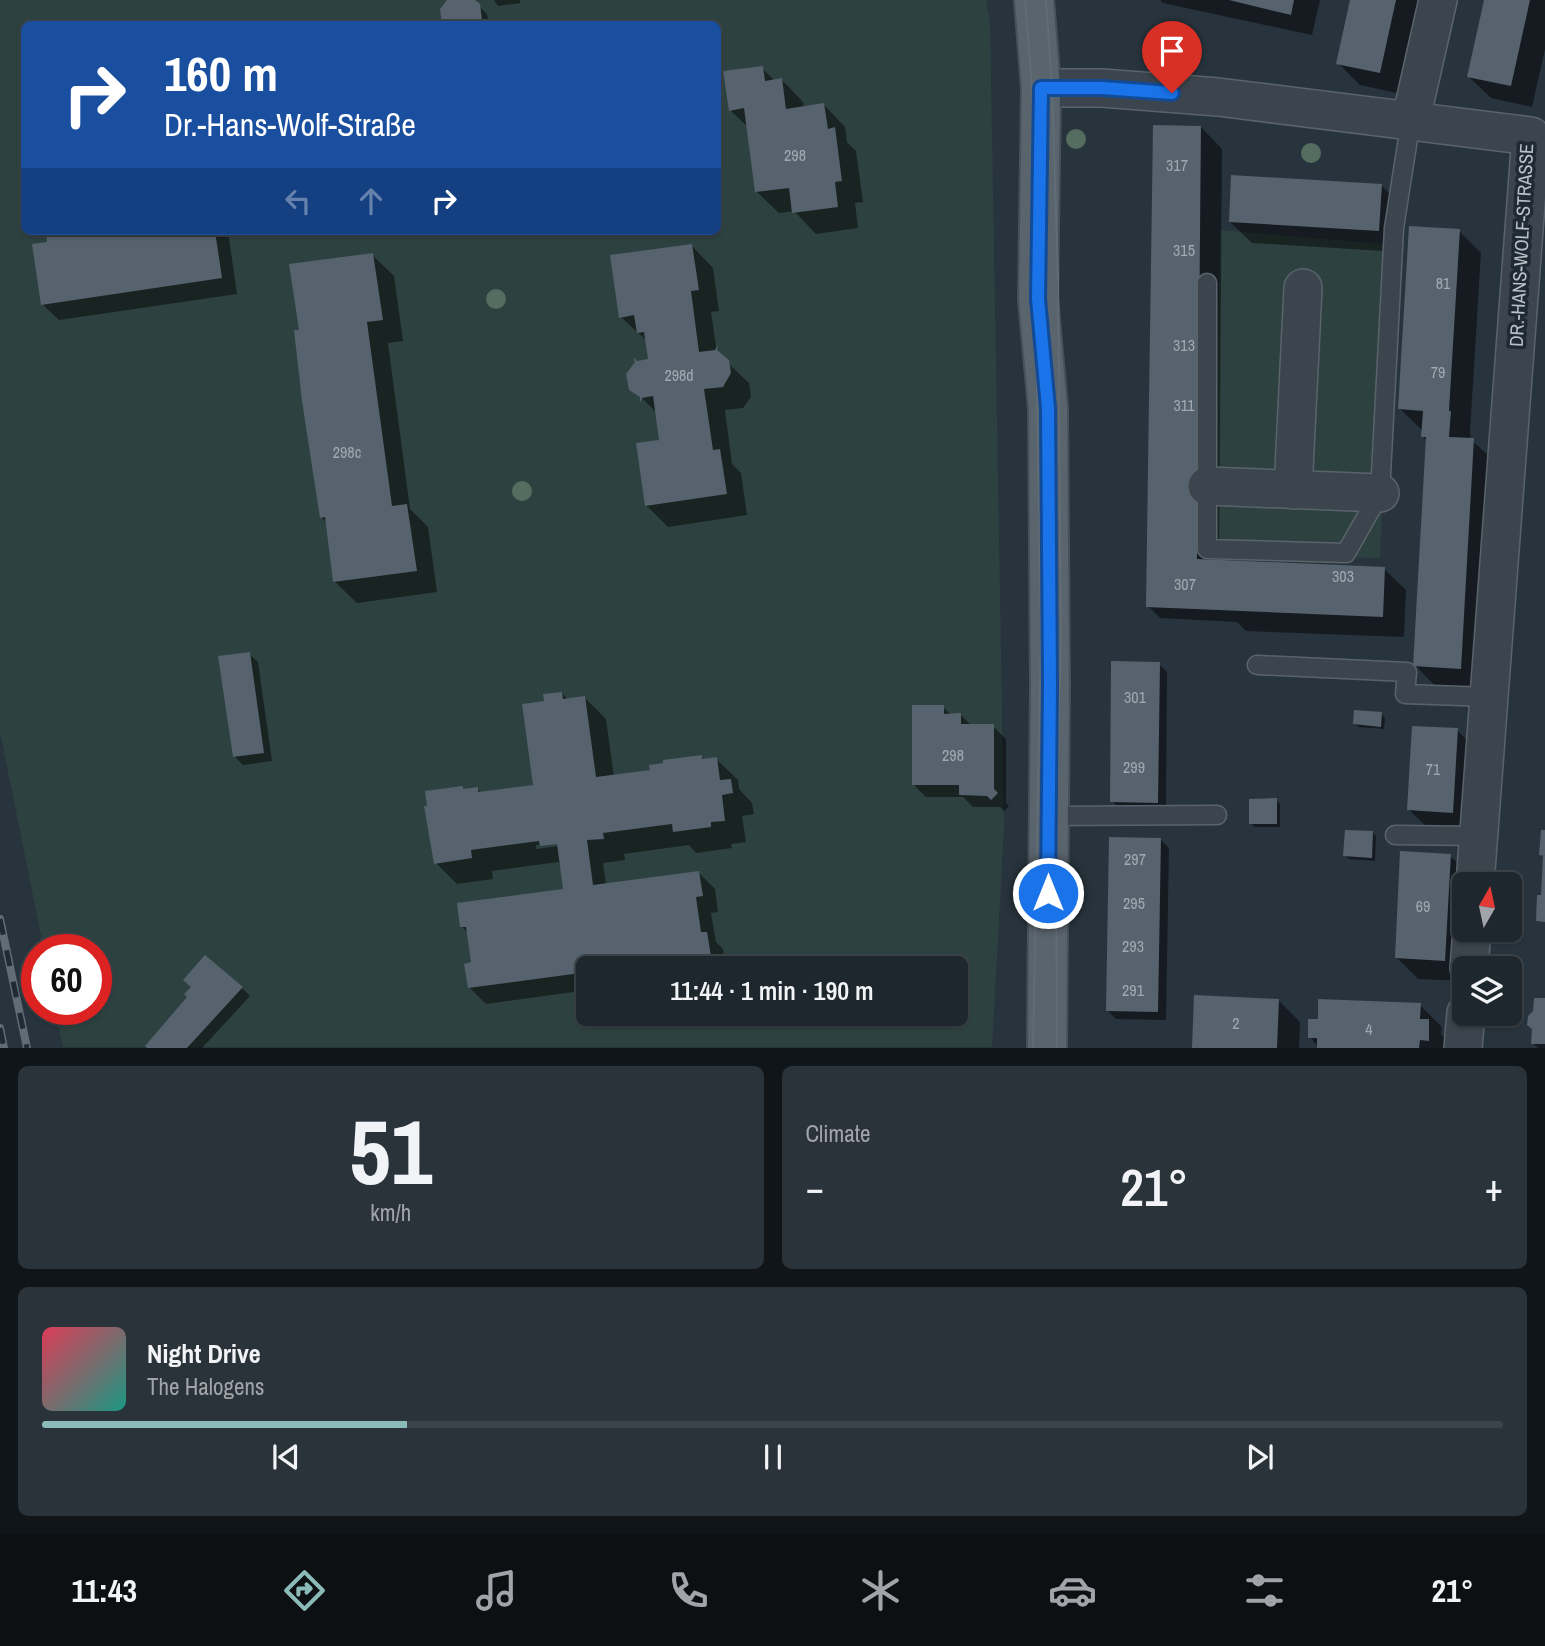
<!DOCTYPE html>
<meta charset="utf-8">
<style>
body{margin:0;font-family:"Archivo Narrow",sans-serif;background:#2b333a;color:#f1f3f6;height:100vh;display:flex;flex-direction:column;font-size:26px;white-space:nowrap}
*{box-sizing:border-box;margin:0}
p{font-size:23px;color:#a1a5aa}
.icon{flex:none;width:38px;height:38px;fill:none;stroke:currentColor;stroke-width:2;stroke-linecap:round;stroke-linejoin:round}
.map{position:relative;height:1048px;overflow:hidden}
.details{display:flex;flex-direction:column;gap:18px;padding:18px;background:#101519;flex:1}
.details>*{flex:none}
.hud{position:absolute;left:21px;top:21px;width:700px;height:214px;border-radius:10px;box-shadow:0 2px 5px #0004,0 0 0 2px #3c444a;background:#1a4fa0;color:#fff;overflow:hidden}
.needle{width:46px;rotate:9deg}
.fabs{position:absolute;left:1452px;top:872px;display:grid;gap:14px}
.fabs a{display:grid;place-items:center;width:70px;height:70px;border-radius:10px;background:#1e272e;box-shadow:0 2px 5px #0004,0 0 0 2px #3c444a;font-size:35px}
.speed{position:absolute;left:21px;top:934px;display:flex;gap:14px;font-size:35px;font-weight:700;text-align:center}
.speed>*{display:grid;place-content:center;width:91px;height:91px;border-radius:50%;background:#1e272e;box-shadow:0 2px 5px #0004,0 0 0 2px #3c444a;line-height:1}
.speed .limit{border:10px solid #d22;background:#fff;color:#111}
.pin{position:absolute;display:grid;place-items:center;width:60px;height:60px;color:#fff;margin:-72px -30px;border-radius:50% 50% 50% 0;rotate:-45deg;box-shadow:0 0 7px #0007}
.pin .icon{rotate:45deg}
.me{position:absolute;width:77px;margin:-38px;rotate:0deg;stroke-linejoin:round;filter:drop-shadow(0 0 5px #0008)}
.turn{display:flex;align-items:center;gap:24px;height:147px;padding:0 28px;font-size:32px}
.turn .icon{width:91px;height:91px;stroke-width:2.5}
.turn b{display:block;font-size:49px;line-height:60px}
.lanes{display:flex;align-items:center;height:66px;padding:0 28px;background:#0003;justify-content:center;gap:35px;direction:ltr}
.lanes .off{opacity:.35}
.big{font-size:52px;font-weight:600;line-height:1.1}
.details .card{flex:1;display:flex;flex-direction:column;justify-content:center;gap:10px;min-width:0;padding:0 24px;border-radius:10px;background:#2b333a}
.details .dial{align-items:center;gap:0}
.dial b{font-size:91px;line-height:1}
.song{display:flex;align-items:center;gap:21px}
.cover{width:84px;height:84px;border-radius:10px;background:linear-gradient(135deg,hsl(350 70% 55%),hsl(170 70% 35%))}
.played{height:7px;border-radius:4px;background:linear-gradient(90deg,#8bbbb9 25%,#3c444a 25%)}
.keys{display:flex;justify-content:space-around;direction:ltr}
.heat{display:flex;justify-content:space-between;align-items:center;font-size:38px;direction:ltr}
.details .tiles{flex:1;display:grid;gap:18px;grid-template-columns:1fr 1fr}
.card:last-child{grid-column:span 2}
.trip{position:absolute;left:576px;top:956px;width:392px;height:70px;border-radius:10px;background:#1e272e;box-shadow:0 2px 5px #0004,0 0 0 2px #3c444a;font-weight:600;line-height:70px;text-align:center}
.menu{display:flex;height:112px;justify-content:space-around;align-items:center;background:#0c1012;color:#a1a5aa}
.menu .icon{width:49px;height:49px}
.menu .current{color:#8bbbb9}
.menu b{font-size:32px;color:#f1f3f6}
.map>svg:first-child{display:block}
.green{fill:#2d4240;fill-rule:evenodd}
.shadow{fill:#0007;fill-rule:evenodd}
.building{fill:#56626d}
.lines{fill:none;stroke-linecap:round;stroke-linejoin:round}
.lane-casing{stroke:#5a636b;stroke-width:21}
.street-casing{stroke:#5a636b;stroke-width:40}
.primary-casing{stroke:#48515a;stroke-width:42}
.lane{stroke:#3c454d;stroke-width:18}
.street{stroke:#3c454d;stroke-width:37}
.primary{stroke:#5a646d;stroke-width:38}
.tram{stroke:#606c76;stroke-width:2}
.rail-casing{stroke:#606c76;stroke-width:8}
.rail{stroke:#202a33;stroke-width:5;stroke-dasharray:16;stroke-linecap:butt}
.tree{fill:#556d60}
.route-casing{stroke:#114b97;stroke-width:18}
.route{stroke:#1a73e8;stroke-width:12}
.labels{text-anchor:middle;stroke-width:7;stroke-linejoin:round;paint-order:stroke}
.number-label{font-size:16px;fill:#a0a8b1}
.street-label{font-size:19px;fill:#b8c0c8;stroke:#202a33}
</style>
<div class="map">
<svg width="1545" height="1048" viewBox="0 0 1545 1048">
<rect width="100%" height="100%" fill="#28343d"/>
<path class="green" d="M0 0H986L990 21 1004 827 992 1047H63L55 1010H96V950H44L0 732ZM24 24H718V231H24ZM588 968H956V1013H588Z
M1220 230 1394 245 1380 558 1214 554Z"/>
<path class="shadow" d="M449 0H472L487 14 489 24H444L442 10Z
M494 0H520V3L498 6Z
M1160 0H1320L1312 35 1163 3Z
M1352 0H1421L1401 94 1360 85 1338 63Z
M1486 0H1545V49L1532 107 1491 98 1469 77Z
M762 68 775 81 782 80 803 102 804 108 824 105 845 127 847 142 856 151 863 202 855 203 858 228 816 234 794 211 779 213 757 192 749 128 730 110Z
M1201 127 1222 149 1219 549 1210 548 1209 562 1384 569 1406 590 1404 637 1246 631 1237 622 1160 618 1148 606Z
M1381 185 1403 207 1400 252 1252 243 1230 222Z
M47 231H228L237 294 59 320 42 304 49 244Z
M1459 231 1481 253 1470 432 1471 440 1495 461 1482 690 1436 687 1415 665 1427 441 1423 437V431L1400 409Z
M692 246 713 268 719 311 711 312 717 353 749 383 751 397 743 408 725 410 732 464 741 473 747 515 668 527 646 505 661 441 657 413 631 387 650 360 647 341 621 317Z
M372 255 394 276 403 341 388 343 410 509 428 527 437 592 357 603 335 582 327 523 321 517 301 331Z
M249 654 258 662 272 761 243 765 234 756Z
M1159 664 1167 672 1166 810 1120 809 1112 801Z
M562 693 568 700 585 698 606 719 614 777 652 772 701 757 705 760 716 759 738 780 739 789 752 803 754 814 742 816 746 842 731 844 732 848 696 853 689 845 624 854 625 860 603 863 606 885 699 873 715 889 718 912 711 913 716 942 723 949 725 968H588V990L486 1004 470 988 473 964 469 934 462 927 565 891 562 866 558 862 492 871 493 879 457 884 436 863 462 788 465 791 477 789 482 794 535 787 546 703ZM559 842V846L536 849V845Z
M943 707 951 715H961L972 726H993L1006 739V803L1009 806 1004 811 1000 807H973L963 797H926L914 785Z
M1381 714 1385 718 1384 729 1359 727 1355 724Z
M1457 730 1479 752 1474 834 1431 831 1409 810Z
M1276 800 1280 804V827H1254L1251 823Z
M1373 833 1376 836 1375 861 1349 859 1345 855Z
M1161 840 1169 848 1166 1020 1116 1019 1108 1011Z
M1450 856 1472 877 1465 884V981L1418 979 1397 958Z
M242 988 250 996 202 1048H149Z
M1278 1000 1300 1022 1299 1048H1194Z
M1545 1000V1048H1538L1533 1043Z
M1420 1005 1442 1027 1441 1034 1450 1043V1048H1319L1310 1037Z"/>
<path class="building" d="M447 0H475L480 4 482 20 479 24H442L440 9Z
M1229 0H1294L1291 15Z
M1350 0H1396L1380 73 1336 64Z
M1484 0H1530L1511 86 1467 77Z
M763 66 765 81 782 78 786 109 824 103 828 129 835 127 842 181 835 182 838 207 792 213 789 188 755 192 744 108 729 111 723 71Z
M1153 125 1201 126 1197 559 1385 567 1383 617 1146 607Z
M1231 175 1382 184 1379 231 1229 222Z
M1409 226 1460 229 1449 411H1451L1449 437 1474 438 1461 669 1413 666 1426 437H1421L1423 411 1398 409Z
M46 231H215L222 278 41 305 32 244 47 242Z
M692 244 699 290 691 291 699 352 715 350 718 345 717 350 729 360 731 373 723 387 704 389 713 450 720 449 727 494 645 506 636 443 659 440 653 396 642 398 640 403V397L629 390 626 374 635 362 633 357 637 361 648 359 644 332 637 333 634 315 619 318 610 255Z
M373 253 383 320 367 322 392 506 407 504 417 571 333 582 325 517 320 518 302 401 294 330H299L289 264Z
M250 652 264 753 233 757 218 656Z
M1111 661 1160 662 1158 803 1110 802Z
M562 692 563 699 585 696 596 777 650 770 649 765 663 763V760L702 755V759L717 757 720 780 731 779 733 793 722 795 725 821 711 822V827L673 832 672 824 603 833 604 839 587 840 593 885 699 871 703 896 696 897 701 932H707L711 956 621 968H588V972L468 988 464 964 471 962 466 927H460L457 903 563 889 557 844 540 846 539 841 471 850 472 858 434 864 424 806H427L425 791 463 786V789L478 787V792L533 785 522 704 544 701 543 694Z
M912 705H944V714L961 713V724H994V789L998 793 991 800 987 796 959 795V785H912Z
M1354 710 1382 712 1381 727 1353 724Z
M1412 726 1458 728 1453 813 1407 810Z
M1277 798V824H1249V799Z
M1345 830 1373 831 1372 858 1343 856Z
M1541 830H1545V856L1539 855Z
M1109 837 1161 838 1158 1012 1106 1011Z
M1400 851 1451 854 1445 961 1395 958Z
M1543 856H1545V922L1536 921 1537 895H1541Z
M205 955 243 987 187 1048H147L145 1046 187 997 184 994 191 987 183 980Z
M1194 995 1279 999 1277 1048H1192Z
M1534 998H1545V1044H1531L1532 1029 1527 1025 1528 1016 1533 1011Z
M1318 999 1421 1003 1420 1019H1429V1041L1420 1040 1419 1048H1317V1038H1308V1019H1318Z"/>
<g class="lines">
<defs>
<path id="lane" d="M1207 283V549L1346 553 1380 493 1394 228 1411 119
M1257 665 1407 672 1405 694 1489 697
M1048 816 1217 815
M1395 835 1479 836"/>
<path id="street" d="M1041 88H1102L1218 97 1531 136 1475 884
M1411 119 1438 0
M1207 486 1380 493
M1293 490 1303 288
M1469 968 1472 929
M1463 1048 1466 1013"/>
<path id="primary" d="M1034 0 1041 88 1038 299 1048 408 1050 685 1047 1048"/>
</defs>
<use href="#lane" class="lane-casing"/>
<use href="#street" class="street-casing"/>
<use href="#primary" class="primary-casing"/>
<use href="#lane" class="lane"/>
<use href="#street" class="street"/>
<use href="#primary" class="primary"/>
<path class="tram" d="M1025 0 1032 88 1041 634 1033 1048
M1046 0 1052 87 1058 276 1061 634 1056 839 1057 1048"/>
<defs>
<path id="rail" d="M0 919 27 1048
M0 1028 4 1048"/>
</defs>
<use href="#rail" class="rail-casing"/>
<use href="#rail" class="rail"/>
</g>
<g class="tree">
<circle cx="1076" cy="139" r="10"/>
<circle cx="1311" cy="153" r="10"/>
<circle cx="496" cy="299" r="10"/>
<circle cx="522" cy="491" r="10"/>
</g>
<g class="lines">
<defs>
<path id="route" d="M1048 893 1050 685 1048 408 1038 299 1041 88H1102L1172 93"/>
</defs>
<use href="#route" class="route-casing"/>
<use href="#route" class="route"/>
</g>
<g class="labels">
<g class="number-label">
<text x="795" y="161">298</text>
<text x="1177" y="171">317</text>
<text x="1184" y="256">315</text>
<text x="1443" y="289">81</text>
<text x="1184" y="351">313</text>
<text x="1438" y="378">79</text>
<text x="679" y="381">298d</text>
<text x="1184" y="411">311</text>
<text x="347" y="458">298c</text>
<text x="1343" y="582">303</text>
<text x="1185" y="590">307</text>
<text x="1135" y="703">301</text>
<text x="953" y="761">298</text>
<text x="1134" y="773">299</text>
<text x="1433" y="775">71</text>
<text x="1135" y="865">297</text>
<text x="1134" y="909">295</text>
<text x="1423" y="912">69</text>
<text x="1133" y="952">293</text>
<text x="1133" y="996">291</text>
<text x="1236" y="1029">2</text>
<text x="1369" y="1035">4</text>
</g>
<g class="street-label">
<text transform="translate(1521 245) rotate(-87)" y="7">DR.-HANS-WOLF-STRASSE</text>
</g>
</g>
</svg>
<div class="fabs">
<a><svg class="needle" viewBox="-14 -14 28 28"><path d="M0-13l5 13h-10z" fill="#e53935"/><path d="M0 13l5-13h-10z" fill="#a1a5aa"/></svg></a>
<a><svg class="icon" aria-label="layers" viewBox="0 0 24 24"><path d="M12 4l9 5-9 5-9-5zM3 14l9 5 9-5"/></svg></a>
</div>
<div class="speed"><div class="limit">60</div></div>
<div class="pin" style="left:1172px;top:93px;background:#d93025"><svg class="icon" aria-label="arrive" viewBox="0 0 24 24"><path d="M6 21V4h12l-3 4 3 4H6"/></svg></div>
<svg class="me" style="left:1048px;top:893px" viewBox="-20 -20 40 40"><circle r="17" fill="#1a73e8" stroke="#fff" stroke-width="3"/><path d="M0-11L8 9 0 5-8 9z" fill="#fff"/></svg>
<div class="trip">11:44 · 1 min · 190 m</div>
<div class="hud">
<div class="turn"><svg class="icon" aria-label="right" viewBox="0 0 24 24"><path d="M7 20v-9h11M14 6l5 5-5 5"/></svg><div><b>160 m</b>Dr.-Hans-Wolf-Straße</div></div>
<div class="lanes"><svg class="icon off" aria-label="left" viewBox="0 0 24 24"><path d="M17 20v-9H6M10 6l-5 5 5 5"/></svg><svg class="icon off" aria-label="ahead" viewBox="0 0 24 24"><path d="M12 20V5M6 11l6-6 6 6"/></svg><svg class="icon" aria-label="right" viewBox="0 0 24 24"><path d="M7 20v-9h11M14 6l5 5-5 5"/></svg></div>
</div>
</div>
<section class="details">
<div class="tiles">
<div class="card dial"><b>51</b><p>km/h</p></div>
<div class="card"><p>Climate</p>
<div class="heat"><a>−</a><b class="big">21°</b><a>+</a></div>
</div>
<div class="card">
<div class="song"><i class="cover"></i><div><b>Night Drive</b><p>The Halogens</p></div></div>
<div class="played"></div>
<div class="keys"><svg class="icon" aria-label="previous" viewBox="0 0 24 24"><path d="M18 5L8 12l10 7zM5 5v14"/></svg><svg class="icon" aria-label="pause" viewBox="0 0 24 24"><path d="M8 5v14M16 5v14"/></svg><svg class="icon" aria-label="next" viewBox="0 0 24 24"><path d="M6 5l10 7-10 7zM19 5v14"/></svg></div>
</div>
</div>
</section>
<nav class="menu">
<b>11:43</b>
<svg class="icon current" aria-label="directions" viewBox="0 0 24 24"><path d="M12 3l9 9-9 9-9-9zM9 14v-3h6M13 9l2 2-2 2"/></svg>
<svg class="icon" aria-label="music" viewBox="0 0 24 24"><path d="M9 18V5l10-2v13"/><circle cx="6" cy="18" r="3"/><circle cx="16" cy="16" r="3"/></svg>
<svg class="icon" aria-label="phone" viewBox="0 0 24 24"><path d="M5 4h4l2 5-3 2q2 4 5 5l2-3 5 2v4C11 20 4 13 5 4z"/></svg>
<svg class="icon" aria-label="climate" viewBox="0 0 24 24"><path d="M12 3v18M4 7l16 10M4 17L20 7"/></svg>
<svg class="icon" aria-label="car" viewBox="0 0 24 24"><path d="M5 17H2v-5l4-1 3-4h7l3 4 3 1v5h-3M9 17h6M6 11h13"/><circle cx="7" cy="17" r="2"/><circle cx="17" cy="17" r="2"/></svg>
<svg class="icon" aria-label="filters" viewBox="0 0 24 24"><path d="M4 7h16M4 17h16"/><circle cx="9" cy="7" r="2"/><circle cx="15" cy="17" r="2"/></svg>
<b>21°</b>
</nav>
